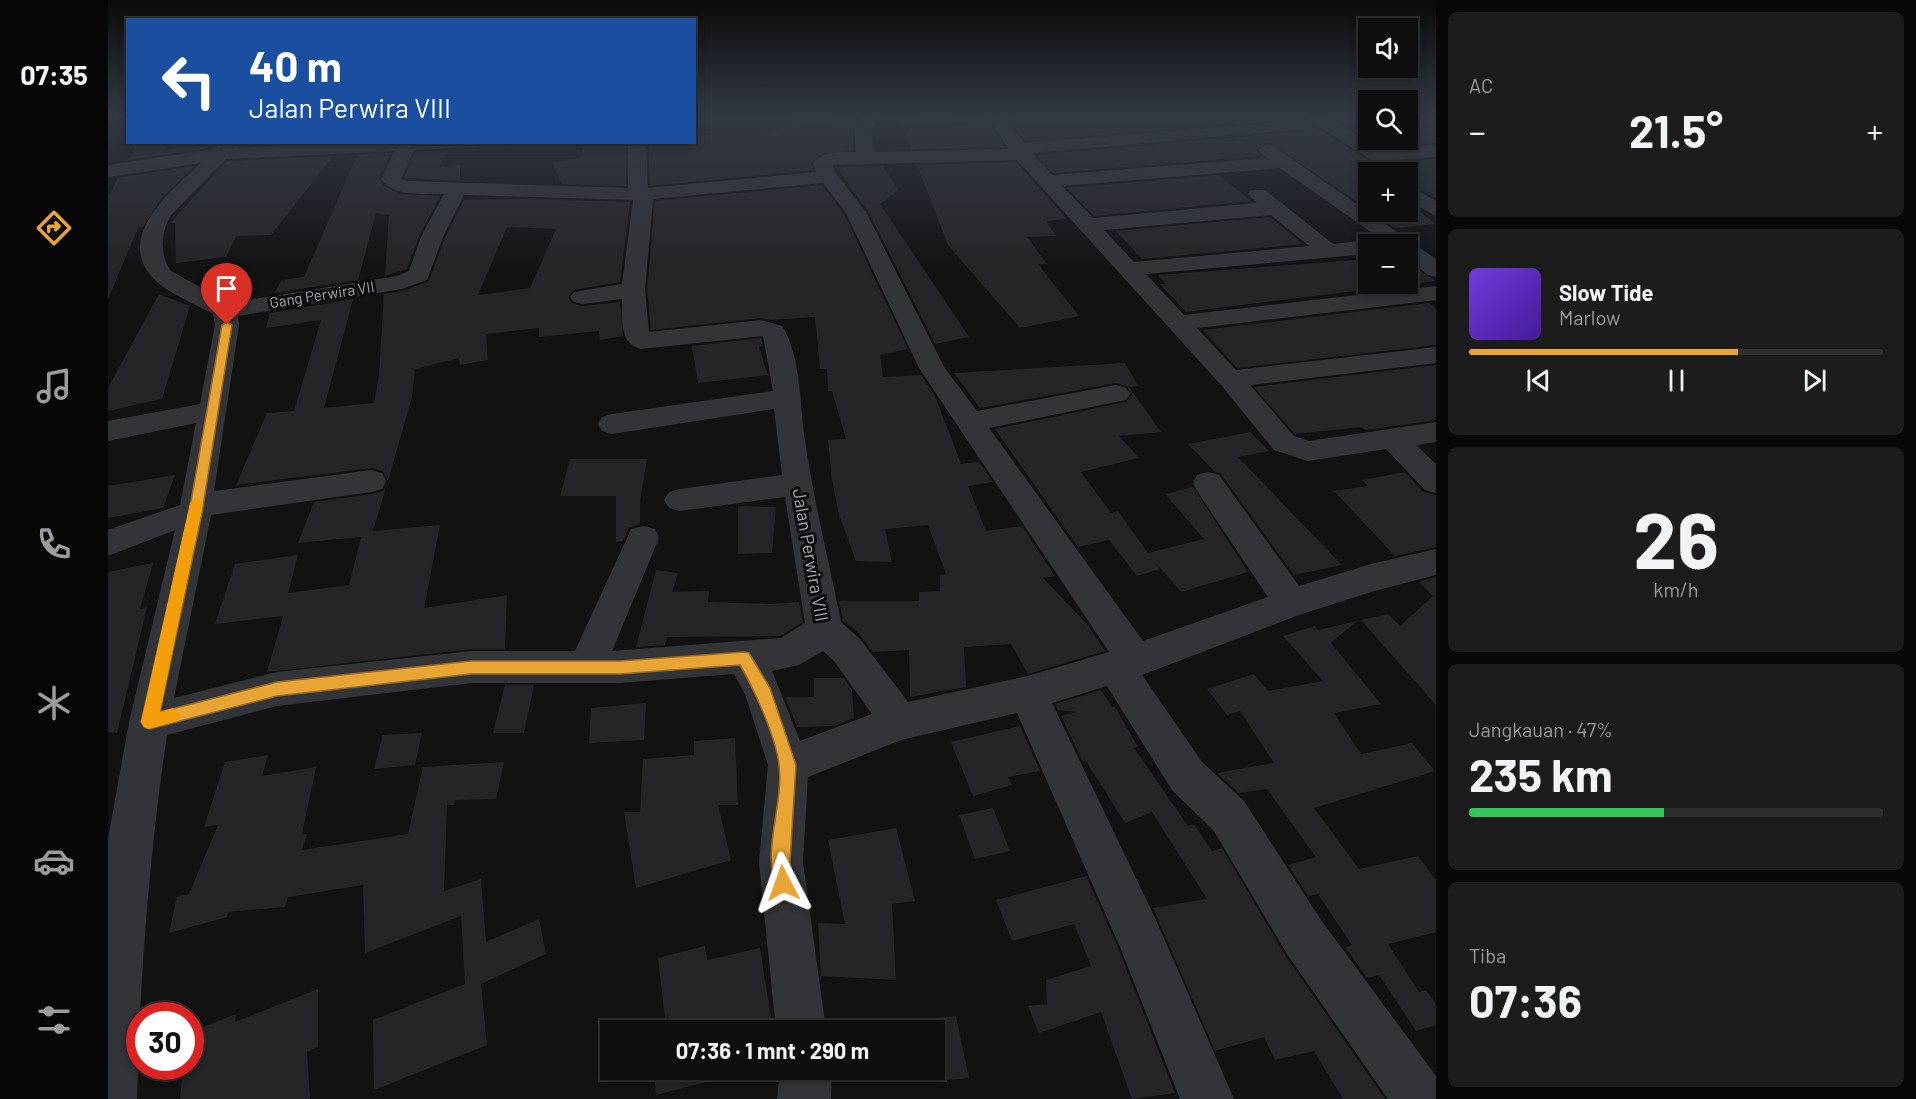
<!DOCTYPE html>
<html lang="id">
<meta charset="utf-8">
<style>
body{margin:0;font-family:Barlow,sans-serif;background:#1c1c1c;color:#f1f3f6;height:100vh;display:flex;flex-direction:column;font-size:22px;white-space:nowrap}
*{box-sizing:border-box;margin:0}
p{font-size:20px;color:#9b9c9e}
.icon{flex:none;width:33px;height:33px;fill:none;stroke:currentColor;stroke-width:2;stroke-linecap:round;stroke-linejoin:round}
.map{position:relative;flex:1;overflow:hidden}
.panel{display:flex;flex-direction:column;gap:12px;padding:12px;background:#080808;width:480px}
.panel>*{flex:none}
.hud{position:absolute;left:18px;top:18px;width:570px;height:126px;border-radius:0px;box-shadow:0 3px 9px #0003,0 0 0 2px #2e2e2e;background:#1a4fa0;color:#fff;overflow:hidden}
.controls{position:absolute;left:1250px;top:18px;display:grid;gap:12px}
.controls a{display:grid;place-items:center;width:60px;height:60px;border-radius:0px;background:#0e0e0e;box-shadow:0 3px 9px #0003,0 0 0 2px #2e2e2e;font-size:30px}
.speed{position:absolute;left:18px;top:1002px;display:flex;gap:12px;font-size:30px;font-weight:700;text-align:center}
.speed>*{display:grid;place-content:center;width:78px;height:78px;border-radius:50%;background:#0e0e0e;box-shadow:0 3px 9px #0003,0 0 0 2px #2e2e2e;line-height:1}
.speed .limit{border:9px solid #d22;background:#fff;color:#111}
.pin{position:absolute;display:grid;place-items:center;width:51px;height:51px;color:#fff;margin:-62px -26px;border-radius:50% 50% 50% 0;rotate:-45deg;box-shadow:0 0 6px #0007}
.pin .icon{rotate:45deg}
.me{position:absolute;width:66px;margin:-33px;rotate:356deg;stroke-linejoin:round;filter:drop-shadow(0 0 4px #0008)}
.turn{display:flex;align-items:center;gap:21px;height:126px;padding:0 24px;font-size:27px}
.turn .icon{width:78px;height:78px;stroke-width:2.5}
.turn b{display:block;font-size:42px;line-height:51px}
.big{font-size:45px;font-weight:700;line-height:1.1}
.panel .tile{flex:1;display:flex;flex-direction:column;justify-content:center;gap:9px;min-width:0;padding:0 21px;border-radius:9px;background:#1c1c1c}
.panel .dial{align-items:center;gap:0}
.dial b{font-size:78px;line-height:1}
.song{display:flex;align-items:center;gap:18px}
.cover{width:72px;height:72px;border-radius:9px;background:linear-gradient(135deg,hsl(260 70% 55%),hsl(260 70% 35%))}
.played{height:6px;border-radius:3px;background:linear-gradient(90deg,#e8a435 65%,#2e2e2e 65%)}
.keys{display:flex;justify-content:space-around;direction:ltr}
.heat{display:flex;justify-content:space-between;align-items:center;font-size:33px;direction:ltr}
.charge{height:9px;border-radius:4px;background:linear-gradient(90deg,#34c759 47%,#2e2e2e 0)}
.trip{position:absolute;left:492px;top:1020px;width:345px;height:60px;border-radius:0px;background:#0e0e0e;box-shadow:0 3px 9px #0003,0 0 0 2px #2e2e2e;font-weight:700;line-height:60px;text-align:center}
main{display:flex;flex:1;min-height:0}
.menu{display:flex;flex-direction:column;width:108px;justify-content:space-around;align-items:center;background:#060606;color:#9b9c9e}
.menu .icon{width:42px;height:42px}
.menu .active{color:#e8a435}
.menu b{font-size:27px;color:#f1f3f6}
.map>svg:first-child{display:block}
.building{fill:#252527;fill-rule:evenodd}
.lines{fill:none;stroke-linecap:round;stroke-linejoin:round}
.minor{fill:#333438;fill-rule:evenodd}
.route{fill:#e8a435;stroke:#976b22;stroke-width:1.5}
.slow{fill:#f59e0b}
.labels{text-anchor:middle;stroke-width:6;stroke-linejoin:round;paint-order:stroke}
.far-street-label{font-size:15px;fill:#a4a9b3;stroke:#0d0d0e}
.street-label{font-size:18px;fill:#a4a9b3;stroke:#0d0d0e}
</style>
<main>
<nav class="menu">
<b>07:35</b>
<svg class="icon active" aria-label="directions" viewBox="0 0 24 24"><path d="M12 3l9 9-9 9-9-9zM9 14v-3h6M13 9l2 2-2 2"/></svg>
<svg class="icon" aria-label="music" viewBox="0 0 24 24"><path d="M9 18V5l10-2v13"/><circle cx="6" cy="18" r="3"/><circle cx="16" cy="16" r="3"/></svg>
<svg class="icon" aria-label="phone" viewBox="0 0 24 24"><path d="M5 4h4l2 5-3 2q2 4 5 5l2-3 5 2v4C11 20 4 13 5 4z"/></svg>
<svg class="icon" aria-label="climate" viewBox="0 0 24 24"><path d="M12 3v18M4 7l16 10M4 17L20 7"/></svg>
<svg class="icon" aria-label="car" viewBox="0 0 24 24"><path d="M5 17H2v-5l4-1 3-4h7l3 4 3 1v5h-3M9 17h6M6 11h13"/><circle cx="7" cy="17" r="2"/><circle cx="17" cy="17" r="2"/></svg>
<svg class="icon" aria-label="filters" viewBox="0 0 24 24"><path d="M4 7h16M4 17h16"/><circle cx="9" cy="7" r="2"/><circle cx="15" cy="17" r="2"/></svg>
</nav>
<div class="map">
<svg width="1328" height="1099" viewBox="0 0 1328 1099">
<rect width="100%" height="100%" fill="#121213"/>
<path class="building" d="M723 115 726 123 745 121 747 124 744 131 746 150 713 154 703 163 705 170 542 186 540 142H586V136L649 133 686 127 682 116Z
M968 115H1195L1197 118 917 141 903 121Z
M1222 115H1260V140H1299V115H1328V143L1273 148Z
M844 119 846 125 881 123 897 147 803 149 792 120Z
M1206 126 1279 172H1260V209L1160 142 1148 150 1153 156 945 173 929 155 1196 131Z
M30 142H61L58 150 100 144 99 148 20 160Z
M476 142H518V186L453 184 445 162 473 158Z
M340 151 331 167 352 165V180L296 178 307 152Z
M283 153 271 178 277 187 293 194 332 196 311 236 299 269 277 276 281 215 268 213 250 280 166 293 174 280 196 277 249 155Z
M225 156 163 235 128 236 118 257 68 263 67 223H62L119 161Z
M1328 159V198L1299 183 1306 172 1294 162Z
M908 162 959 219 938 221 948 236 919 237 939 264H930L971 316 912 328 840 245 809 165Z
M86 166 53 199 35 227 30 228 0 299V197L10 178Z
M775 166 790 190 772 204 861 337 827 344 760 211 728 167Z
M1111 175 1143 201 986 216 959 188Z
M714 185 736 214 800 349 772 355 775 377 813 375 827 396 853 464 871 462 885 482 860 486 878 531 914 526 947 576 935 578 979 624 997 651 920 674 903 644 856 647 858 687 802 697 801 650 765 652 748 630 735 621 731 601H811V592L832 591V575L838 574 820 525 777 529 784 562 748 561 731 515 724 479 720 440 738 439 724 391H720L719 369H712L707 317 663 320 653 318 543 330 539 290 547 201Z
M416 199 522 202 512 282 466 290 460 297 464 303 473 306 512 302 515 336 492 340 491 331 431 337V328L378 334 380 360 352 365 351 358 307 369 304 397 280 481 275 471 263 468 128 485 159 413 186 411 213 320 158 328 162 313 245 299 216 408 266 403 271 375 276 294 295 291 321 281 337 238 356 200ZM399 227 448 229 422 288 370 295Z
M1299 203 1328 224 1287 228 1263 212H1299Z
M1162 217 1195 244 1034 259 1008 231Z
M1260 259V284H1299V262L1328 281 1078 312 1052 284H1058L1050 275Z
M51 294 82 306 54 399 0 411V388Z
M1321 303 1328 308V345L1129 368 1095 330Z
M653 338 655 346 651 347 660 375 590 383 584 346Z
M1017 363 1030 386 1021 387 1053 432 1011 436 1031 458 973 472 1003 513 1010 511 1040 553 1096 539 1057 494 1085 487 1140 572 1073 592 1046 561 1052 569 1029 576 1001 540 970 547 887 429 1018 402 1024 395 1019 386 1008 383 872 408 846 373Z
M1328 365V420L1258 430 1254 427 1187 434 1146 387Z
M1142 432 1161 451 1130 457 1234 565 1186 575 1113 474 1106 471 1080 444Z
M462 459H539L532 501V524L521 528 515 541 508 542V496H452Z
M1297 472 1315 492 1328 495V547L1287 556 1226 491 1260 486 1254 480Z
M67 475 55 508 0 518V486Z
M279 484 265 531 332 525 316 608 399 595 397 649H364L159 672 175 616 107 624 127 564 190 555 180 593 241 585 253 537 190 543 206 502 264 494 275 491Z
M630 506 668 507 664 553 630 554Z
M45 563 32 609 39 607 9 733 0 732V572Z
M548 570 570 573 564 592 601 591 600 602 660 604 691 602 695 622 672 636 559 637 557 645 528 647Z
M1328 577V705L1253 620 1280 614 1292 626 1325 596 1311 582Z
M1249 621 1223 643 1273 704 1226 713 1253 754 1304 743 1327 771 1206 808 1251 869 1310 856 1328 880V932L1280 944 1311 992 1318 990 1328 1004V1025L1308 1031 1271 975 1259 978 1237 947 1244 945 1210 894 1200 896 1180 865 1208 857 1159 789 1131 793 1109 773 1166 763 1132 711 1119 715 1099 689 1146 674 1160 691 1215 681 1175 636 1207 626 1210 630Z
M706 678H736L744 690 746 718 726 726 689 727 677 697H706Z
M397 685H426L416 733H385Z
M993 690 1004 707H1007L1030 747 1026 748 1080 826 1086 824 1104 851 1114 848 1177 955 1277 1099H1235L1206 1051 1167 1060 1156 1037 1107 1051 1045 908 1099 899 1044 812 1017 823 978 761 975 762 953 716 969 712 950 710 947 704Z
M538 703 536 740 481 743 483 708Z
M912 726 932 771 900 777 904 785 865 796 843 742Z
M314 733 307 765 266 769 275 735Z
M627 738 630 805H610L623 860 528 888 516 812H532L535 759 586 755V741Z
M160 755 154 776 208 767 194 834H199L194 850 300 834 315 767 396 762 388 799 347 800 346 805H339L336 891 373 879 378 942 431 919 438 954 373 984 379 1045 266 1090 265 1020 357 984 353 916 257 953 255 885 180 897 177 907 120 912 119 917 61 933 69 897 81 894 110 825 96 827 117 762Z
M885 808 902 851 867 859 851 815Z
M788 828 807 901 784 904 788 980 713 976 710 923 737 924 720 840Z
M978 876 1010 948 1067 1093 1024 1099 993 1012 931 1033 920 1006 939 1004 938 980 983 966 966 924 904 941 888 900Z
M597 946 599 960 652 948 664 1024 636 1030H543L542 1022 557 1018 550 958Z
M210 989V1047L199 1052 202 1099H72L75 1066H82V1032L128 1014 127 1022Z
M848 1016 861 1078 821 1082 818 1070H826V1030H811L809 1020Z
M546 1070H601L602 1081 548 1095Z"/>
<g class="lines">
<path class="minor" d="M753 115H770L763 131 766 152 901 149 879 115H896L916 143 1201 120 1197 115H1217L1272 150 1328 145V157L1288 160 1304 172 1299 177V172H1282L1203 121 1205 124 1202 128 1196 129 924 153 944 175 1158 158 1150 150 1159 144 1165 146 1328 259V277L1320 275 1299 259V244H1280L1172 168 954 186 985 218 1149 203 1140 194 1143 190H1157L1225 244 1260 240 1269 244H1260V254L1038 274 1076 315 1328 286V300L1089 328 1128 370 1328 347V363L1142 385 1186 436 1201 441 1328 422V442L1308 445 1328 464V493L1317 490 1278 449 1200 461 1166 450 1113 385 909 160 724 165 729 175 758 212 836 367 869 411 1008 385 1018 388 1022 394 1018 400 881 428 1035 641 1160 597 1089 491 1085 483 1089 475 1100 472 1111 475 1191 586 1263 564 1328 549V575L1263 592 1191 615 1034 675 1094 762 1136 801 1213 920 1328 1076V1099H1280L1179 954 1106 831 1064 790 999 686 944 703 1048 920 1126 1099H1072L1012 947 909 713 793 740 700 777 695 862 718 1030H668L651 862 660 765 637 694 626 674 512 683H364L169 706 59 735C41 857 32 977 29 1099H0V839L21 722 67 530 0 556V530L72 505 88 423 0 441V421L92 404 107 325 105 314C89 305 58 292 46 279 5 236 64 191 93 163L0 177V165L107 149 114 142H134L130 148 242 142H379L370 147 306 150 293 179 300 181 520 188V142H538L540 188 708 172 705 164C714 150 733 152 748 152L746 131ZM287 151 273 179C286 198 315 193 336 194L313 237 301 271 289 276 121 303 63 271C51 255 53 232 63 215L118 159ZM715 183 738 213 811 368 1001 652 920 676 800 702 752 639 733 622C721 562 706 502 697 441 692 408 693 354 674 326L653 320 541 332 537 290 545 199ZM356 195 525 200 514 284 466 292 462 297 466 302 474 304 514 299C515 318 510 343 533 349L655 336 665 391 504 414 494 417 490 424 494 431 504 434 666 409 674 475 572 489 561 492 556 500 561 508 572 511 677 497 697 623 673 638 504 651 551 538 547 529 535 526 523 529 519 538 467 651H364L169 672 66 698 103 515 263 492 274 489 278 481 274 473 263 470 106 491 131 325 130 316 294 289 319 280 335 237ZM1163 215 1201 246 1026 262 996 230ZM715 651 726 661 764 714 692 741 664 671 691 665Z
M1299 185 1328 201V216L1299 200Z
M672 1070H724L723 1099H669Z"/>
</g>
<linearGradient id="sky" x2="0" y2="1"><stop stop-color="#0a0a0a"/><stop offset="0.43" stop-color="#333944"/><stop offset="1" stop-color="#333944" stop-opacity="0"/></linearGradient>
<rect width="1328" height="269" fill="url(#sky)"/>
<path class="route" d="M119 322 124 325 94 513 52 712 169 682 363 661H512L636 652 641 653 662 688 688 765 682 862 685 883 682 890 675 893 669 890C653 851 676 805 671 765 668 737 646 689 632 665L512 674H363L169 696 41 729 36 727 33 722 81 513 114 325Z"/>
<path class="slow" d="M89 498 95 503 52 712 65 708 70 711 73 716 70 721 41 729 36 727 33 722 82 503Z"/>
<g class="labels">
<g class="far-street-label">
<text transform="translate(214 295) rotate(-9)" y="5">Gang Perwira VII</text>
</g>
<g class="street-label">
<text transform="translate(702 555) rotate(80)" y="6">Jalan Perwira VIII</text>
</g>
</g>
</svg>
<div class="controls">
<a><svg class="icon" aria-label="sound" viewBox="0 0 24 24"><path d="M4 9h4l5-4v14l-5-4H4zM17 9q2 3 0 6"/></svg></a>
<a><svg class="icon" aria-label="search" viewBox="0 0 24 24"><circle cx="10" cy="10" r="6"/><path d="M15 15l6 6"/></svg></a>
<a>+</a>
<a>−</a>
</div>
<div class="speed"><div class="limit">30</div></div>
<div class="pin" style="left:119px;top:325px;background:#d93025"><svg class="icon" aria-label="arrive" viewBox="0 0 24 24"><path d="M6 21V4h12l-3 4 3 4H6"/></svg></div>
<svg class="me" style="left:675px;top:883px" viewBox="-20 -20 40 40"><path d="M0-17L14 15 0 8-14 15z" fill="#e8a435" stroke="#fff" stroke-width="4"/></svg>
<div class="trip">07:36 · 1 mnt · 290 m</div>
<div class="hud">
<div class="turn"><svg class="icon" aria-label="left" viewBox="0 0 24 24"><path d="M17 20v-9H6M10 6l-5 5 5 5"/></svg><div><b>40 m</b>Jalan Perwira VIII</div></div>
</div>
</div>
<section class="panel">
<div class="tile"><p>AC</p>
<div class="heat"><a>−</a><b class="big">21.5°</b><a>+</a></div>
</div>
<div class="tile">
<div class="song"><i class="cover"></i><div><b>Slow Tide</b><p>Marlow</p></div></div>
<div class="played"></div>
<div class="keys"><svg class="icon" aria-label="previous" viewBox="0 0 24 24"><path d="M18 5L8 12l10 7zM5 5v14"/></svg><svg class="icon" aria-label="pause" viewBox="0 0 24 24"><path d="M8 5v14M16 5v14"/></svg><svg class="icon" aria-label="next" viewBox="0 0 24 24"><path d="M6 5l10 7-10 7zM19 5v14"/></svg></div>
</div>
<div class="tile dial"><b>26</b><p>km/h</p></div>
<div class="tile"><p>Jangkauan · 47%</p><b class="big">235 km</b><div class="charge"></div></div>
<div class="tile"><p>Tiba</p><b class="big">07:36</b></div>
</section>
</main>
